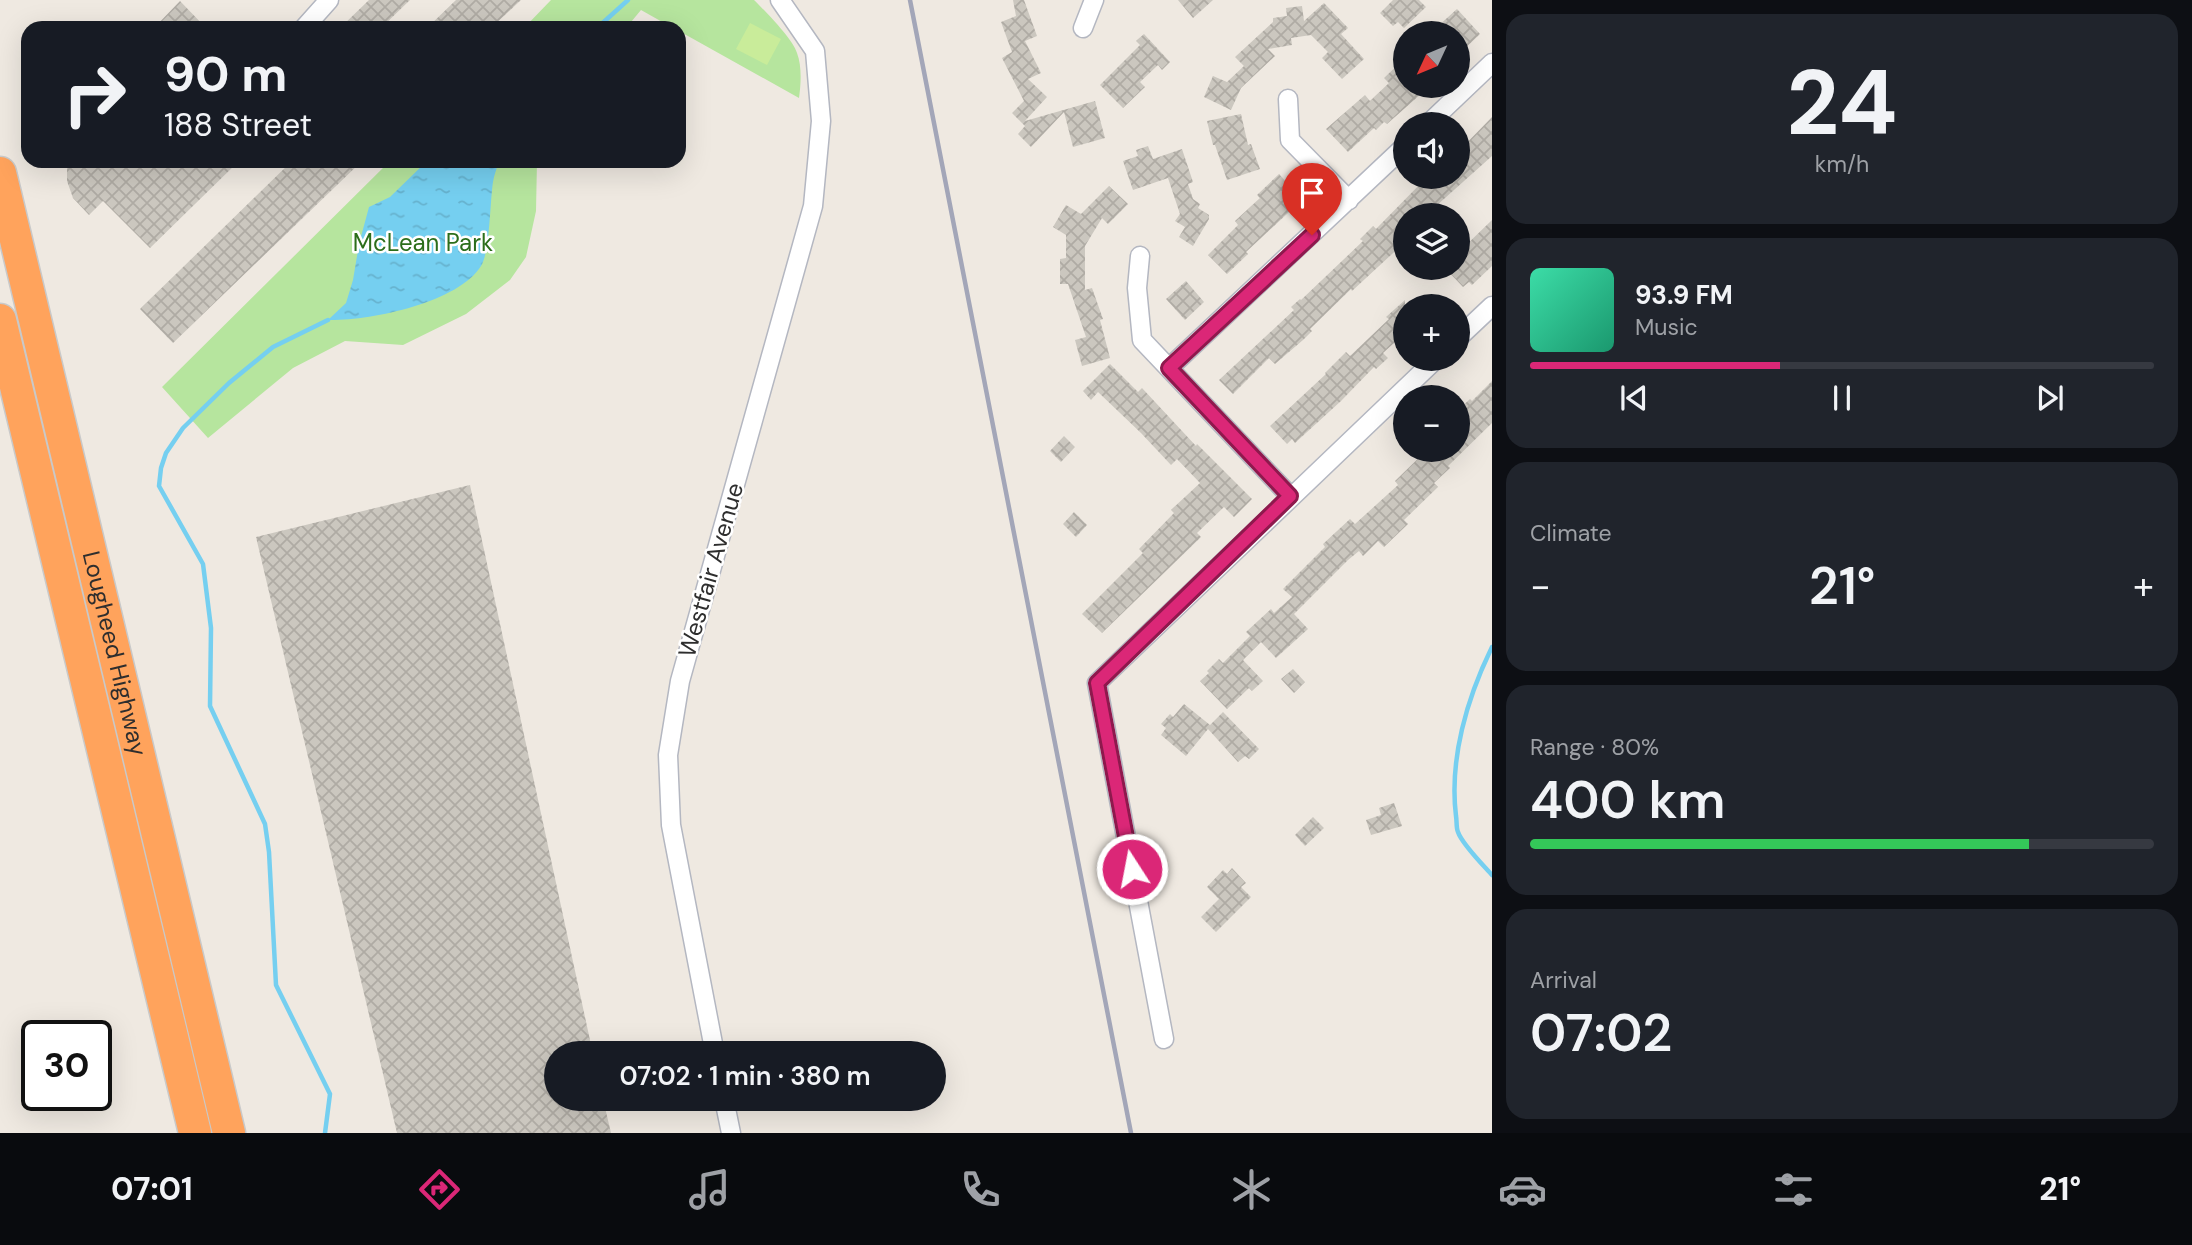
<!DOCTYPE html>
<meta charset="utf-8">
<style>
body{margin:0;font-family:"DM Sans",sans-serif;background:#20242c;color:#f1f3f6;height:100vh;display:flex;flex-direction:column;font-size:26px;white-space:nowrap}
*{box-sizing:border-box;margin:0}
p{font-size:23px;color:#9ea1a6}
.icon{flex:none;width:38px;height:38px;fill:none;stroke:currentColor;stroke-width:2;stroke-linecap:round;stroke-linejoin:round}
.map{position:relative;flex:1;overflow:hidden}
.drawer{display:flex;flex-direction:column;gap:14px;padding:14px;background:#0d0f14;width:700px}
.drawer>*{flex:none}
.banner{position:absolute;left:21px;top:21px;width:665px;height:147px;border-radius:21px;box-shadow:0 7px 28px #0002;background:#171b24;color:#f1f3f6;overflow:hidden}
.needle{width:46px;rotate:226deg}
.tools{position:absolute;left:1393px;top:21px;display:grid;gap:14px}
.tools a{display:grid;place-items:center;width:77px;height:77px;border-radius:50%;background:#171b24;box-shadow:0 7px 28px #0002;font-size:35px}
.speed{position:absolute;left:21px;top:1020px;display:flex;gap:14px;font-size:35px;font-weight:700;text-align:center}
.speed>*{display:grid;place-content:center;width:91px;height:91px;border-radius:50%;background:#171b24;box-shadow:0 7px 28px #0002;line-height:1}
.speed .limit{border:4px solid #111;border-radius:10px;background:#fff;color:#111}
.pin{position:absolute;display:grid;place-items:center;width:60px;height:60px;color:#fff;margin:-72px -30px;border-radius:50% 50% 50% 0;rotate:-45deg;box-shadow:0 0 7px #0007}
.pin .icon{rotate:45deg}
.me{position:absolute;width:77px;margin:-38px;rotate:349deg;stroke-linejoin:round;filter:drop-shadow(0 0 5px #0008)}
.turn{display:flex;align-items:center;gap:24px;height:147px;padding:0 28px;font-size:32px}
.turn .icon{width:91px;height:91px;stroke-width:2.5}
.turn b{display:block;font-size:49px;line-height:60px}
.big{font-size:52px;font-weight:600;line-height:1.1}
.drawer .widget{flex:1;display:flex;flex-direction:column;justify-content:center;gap:10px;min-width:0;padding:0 24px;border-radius:21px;background:#20242c}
.drawer .dial{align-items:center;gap:0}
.dial b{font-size:91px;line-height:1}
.song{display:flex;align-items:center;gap:21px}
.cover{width:84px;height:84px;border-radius:10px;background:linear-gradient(135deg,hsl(160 70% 55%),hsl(160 70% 35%))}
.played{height:7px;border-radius:4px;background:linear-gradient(90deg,#db2777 40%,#363941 40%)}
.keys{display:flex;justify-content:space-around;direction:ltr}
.heat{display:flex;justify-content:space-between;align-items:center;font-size:38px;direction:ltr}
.charge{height:10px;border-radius:5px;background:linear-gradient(90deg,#34c759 80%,#363941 0)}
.trip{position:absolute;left:544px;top:1041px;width:402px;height:70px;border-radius:35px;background:#171b24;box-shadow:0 7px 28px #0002;font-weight:600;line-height:70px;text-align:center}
.menu{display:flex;height:112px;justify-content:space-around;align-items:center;background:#090b0e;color:#9ea1a6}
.menu .icon{width:49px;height:49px}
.menu .on{color:#db2777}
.menu b{font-size:32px;color:#f1f3f6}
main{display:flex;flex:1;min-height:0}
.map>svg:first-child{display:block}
.grass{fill:#b6e59e}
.pitch{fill:#c9ec9a}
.water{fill:url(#water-ripples)}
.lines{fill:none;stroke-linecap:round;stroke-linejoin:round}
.stream{stroke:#75cff0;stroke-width:4.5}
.building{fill:url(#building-cross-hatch)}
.street-casing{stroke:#b4b7c1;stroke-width:21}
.highway-casing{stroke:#c9c9c9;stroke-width:35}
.street{stroke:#fff;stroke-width:18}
.highway{stroke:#ffa35c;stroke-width:32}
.rail{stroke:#a3a6b8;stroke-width:4.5}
.route-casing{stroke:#8e194d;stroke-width:18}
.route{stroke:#db2777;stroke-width:12}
.labels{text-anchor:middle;stroke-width:5;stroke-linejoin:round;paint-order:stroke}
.park-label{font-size:24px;fill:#2c6e1b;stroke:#fff}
.street-label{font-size:24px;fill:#2e2e2e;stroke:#fff}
</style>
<main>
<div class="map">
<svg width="1492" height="1133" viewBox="0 0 1492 1133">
<defs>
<pattern id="water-ripples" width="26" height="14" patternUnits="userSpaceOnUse" patternTransform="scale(1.75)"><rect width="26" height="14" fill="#75cff0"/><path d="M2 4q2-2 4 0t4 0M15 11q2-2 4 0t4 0" fill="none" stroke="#66b2ce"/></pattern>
<pattern id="building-cross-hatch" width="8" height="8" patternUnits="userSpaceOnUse" patternTransform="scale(1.75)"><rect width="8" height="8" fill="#cbc7bf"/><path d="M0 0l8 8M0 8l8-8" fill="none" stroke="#afaba4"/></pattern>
</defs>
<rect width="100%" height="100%" fill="#efe9e1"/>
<path class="grass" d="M551 0H754C765 11 793 39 797 53 802 66 801 84 799 98L679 31V28H673L641 10 626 28H524Z
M390 161H537L536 211 526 257 510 280 466 314 403 345 345 341 293 368 208 438 162 387Z"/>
<path class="pitch" d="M750 23 781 39 767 65 736 49Z"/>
<path class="water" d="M427 161H499C497 168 494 175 493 182 490 201 490 252 481 266 458 303 369 321 328 320L346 303 353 280 359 244 369 207 390 197Z"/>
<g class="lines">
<path class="stream" d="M597 28 628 0
M1492 647C1467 698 1449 759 1456 816 1457 821 1456 828 1458 832 1462 844 1483 865 1492 875
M325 1133 330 1094 276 985 269 852 265 824 210 706 211 628 203 564 159 486 161 468 166 453 183 428 229 383 273 347 328 320"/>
</g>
<path class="building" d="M369 0H410L381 28H340Z
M456 0H521L491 28H427Z
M1013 0H1024L1037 36 1025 41 1041 73 1028 79 1047 97 1025 121 1095 101 1105 138 1073 147 1064 112 1031 147 1018 134 1025 126 1012 113 1024 101 1002 58 1012 52 1001 22 1016 16Z
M1178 0H1213L1193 18Z
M1393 0H1419L1426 7 1404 28 1398 22 1393 26 1380 13Z
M180 1 206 28H154Z
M1324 3 1348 28 1341 34 1364 59 1342 79 1322 58 1328 52 1311 35 1291 38 1292 45 1268 49 1275 56 1241 88 1231 110 1204 97 1213 76 1227 82 1244 66 1235 57 1273 22V18L1287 16 1286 8 1302 6 1304 21Z
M1457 9 1480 34 1458 55V33H1442L1437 27Z
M1144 34 1170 62 1162 70 1158 65 1140 82 1145 87 1123 108 1100 85 1140 45 1136 41Z
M1405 58V86H1415L1422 93 1387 124 1384 122 1376 130 1374 128 1348 152 1326 129 1365 95 1370 101 1389 83 1384 78Z
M1241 114 1248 145 1251 144 1260 169 1227 180 1215 145H1213L1207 121Z
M1492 117V156L1426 215H1405V242L1352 291 1351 289 1310 329 1312 331 1303 340 1275 364 1269 358 1233 394 1219 380 1294 310 1291 307 1300 299 1301 300 1363 241 1360 239 1373 226 1376 229 1427 177H1458V152Z
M1148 146 1153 159 1182 149 1193 182 1188 184 1193 199 1200 204 1198 208 1209 215V219L1193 246 1179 237 1185 227 1175 221 1180 214 1168 178 1133 190 1123 161 1138 156 1136 150Z
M67 161H239L150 248 103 201 89 215 73 198 67 181Z
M292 161H362L173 343 140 309Z
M1279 174 1302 200 1246 252 1248 254 1227 274 1208 255 1238 225 1235 221 1260 198 1257 195Z
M1109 186 1128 204 1108 224 1102 218 1085 246V290L1092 288 1103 319 1100 320 1110 358 1082 366 1075 340 1086 337 1068 284H1060V259L1066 258V235L1053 227 1066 205 1081 214Z
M1492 220V266L1472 285 1469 282 1463 287 1445 268H1458V253Z
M1186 281 1204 302 1185 320 1166 299Z
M1405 300V333L1383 353 1388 358 1376 369 1374 367 1341 401 1295 443 1292 439 1287 444 1270 426 1326 374 1325 373 1346 352 1350 356 1389 319 1386 317Z
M1110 364 1138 392 1142 388 1196 446 1197 444 1252 499 1234 517 1224 507 1197 533 1201 537 1102 633 1082 614 1143 553 1139 549 1174 513 1171 510 1200 483 1177 459 1171 465 1141 433 1098 392 1091 400 1083 391Z
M1492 381V423L1448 466 1450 468 1434 483 1438 487 1404 520 1408 524 1384 547 1378 541 1363 556 1359 551 1348 560 1294 614 1308 629 1276 658 1261 642 1243 660 1263 681 1252 691 1249 688 1227 709 1200 681 1209 673 1207 671 1219 659 1223 663 1250 636 1246 632 1271 609 1274 613 1292 597 1283 589 1325 547 1323 544 1350 519 1355 524 1398 485 1395 481 1427 450H1458V410L1470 399 1472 401Z
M1064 436 1075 447 1061 462 1050 451Z
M470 485 593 1054H556V1099H603L611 1133H397L256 537Z
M1074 512 1087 525 1076 537 1063 524Z
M1293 669 1305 682 1294 693 1281 679Z
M1184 704 1210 725 1223 712 1259 749 1249 759 1245 756 1238 762 1208 729 1186 756 1161 735 1166 728 1161 724 1170 714 1173 717Z
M1394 803 1402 826 1371 835 1366 820 1381 815 1379 808Z
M1313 817 1324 828 1305 846 1295 835Z
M1232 868 1246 883 1241 887 1251 897 1216 932 1201 917 1219 899 1207 887 1223 870 1227 874Z"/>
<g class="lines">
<defs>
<path id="street" d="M304 28 329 0
M1083 28 1094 0
M1288 99 1290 140 1349 200
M1428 124 1492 63
M1140 256 1137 288 1142 340 1290 496
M1458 338 1492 306
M1169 368 1405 146
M1164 1039 1097 683 1436 359
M715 1054 671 825 668 755 680 681 813 206 821 121 815 51 780 0
M724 1099 731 1133"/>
<g id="highway">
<path id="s1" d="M0 173 229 1133"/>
<path d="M0 320 195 1133"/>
</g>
</defs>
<use href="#street" class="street-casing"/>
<use href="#highway" class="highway-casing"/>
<use href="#street" class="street"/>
<use href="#highway" class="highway"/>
<path class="rail" d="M910 0 1131 1133"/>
</g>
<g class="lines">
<defs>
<path id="route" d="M1132 869 1097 683 1290 496 1169 368 1312 235"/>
</defs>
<use href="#route" class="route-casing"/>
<use href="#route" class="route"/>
</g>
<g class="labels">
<g class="park-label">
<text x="423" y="251">McLean Park</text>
</g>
<g class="street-label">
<text transform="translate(711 570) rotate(-74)" y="8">Westfair Avenue</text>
<text dy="8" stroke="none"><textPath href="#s1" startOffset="494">Lougheed Highway</textPath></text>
</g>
</g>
</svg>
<div class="tools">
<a><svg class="needle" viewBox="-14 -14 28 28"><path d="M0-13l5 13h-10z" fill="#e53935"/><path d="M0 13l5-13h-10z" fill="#9ea1a6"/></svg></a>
<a><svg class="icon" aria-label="sound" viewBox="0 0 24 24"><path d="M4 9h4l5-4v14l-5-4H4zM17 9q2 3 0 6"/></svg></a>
<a><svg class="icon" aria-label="layers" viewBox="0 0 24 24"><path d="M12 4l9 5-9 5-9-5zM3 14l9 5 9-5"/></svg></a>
<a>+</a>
<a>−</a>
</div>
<div class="speed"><div class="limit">30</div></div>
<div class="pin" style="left:1312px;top:235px;background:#d93025"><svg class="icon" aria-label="arrive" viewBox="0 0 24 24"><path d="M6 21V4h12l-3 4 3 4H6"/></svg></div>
<svg class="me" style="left:1132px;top:869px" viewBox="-20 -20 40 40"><circle r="17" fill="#db2777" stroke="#fff" stroke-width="3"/><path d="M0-11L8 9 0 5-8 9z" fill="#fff"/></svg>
<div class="trip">07:02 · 1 min · 380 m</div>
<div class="banner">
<div class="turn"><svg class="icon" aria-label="right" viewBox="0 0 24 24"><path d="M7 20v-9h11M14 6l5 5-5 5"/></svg><div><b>90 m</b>188 Street</div></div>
</div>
</div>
<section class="drawer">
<div class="widget dial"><b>24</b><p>km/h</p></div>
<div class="widget">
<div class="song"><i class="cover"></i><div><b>93.9 FM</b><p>Music</p></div></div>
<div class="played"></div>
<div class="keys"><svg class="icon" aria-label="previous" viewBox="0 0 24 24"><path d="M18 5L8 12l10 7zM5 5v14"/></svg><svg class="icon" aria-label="pause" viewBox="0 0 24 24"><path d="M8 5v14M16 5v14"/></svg><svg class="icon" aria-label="next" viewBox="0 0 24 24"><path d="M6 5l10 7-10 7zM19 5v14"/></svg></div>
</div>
<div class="widget"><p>Climate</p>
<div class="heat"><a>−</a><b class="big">21°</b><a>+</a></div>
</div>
<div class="widget"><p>Range · 80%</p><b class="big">400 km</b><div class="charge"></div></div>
<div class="widget"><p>Arrival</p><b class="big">07:02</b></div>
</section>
</main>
<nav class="menu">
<b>07:01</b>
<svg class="icon on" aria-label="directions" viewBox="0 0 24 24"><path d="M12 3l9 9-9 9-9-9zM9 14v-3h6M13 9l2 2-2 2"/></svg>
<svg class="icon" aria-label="music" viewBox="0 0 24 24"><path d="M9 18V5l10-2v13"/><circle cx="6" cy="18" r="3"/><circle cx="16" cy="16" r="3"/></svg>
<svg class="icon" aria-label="phone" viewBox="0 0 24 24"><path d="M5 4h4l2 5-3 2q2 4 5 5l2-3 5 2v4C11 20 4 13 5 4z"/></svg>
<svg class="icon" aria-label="climate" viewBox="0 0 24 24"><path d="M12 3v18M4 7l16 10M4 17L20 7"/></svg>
<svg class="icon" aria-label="car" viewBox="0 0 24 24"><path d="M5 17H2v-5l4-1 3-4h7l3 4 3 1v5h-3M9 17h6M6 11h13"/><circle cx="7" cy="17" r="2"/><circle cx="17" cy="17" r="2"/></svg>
<svg class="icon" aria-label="filters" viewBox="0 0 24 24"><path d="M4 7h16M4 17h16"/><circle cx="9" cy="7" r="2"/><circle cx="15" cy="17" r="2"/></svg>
<b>21°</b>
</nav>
